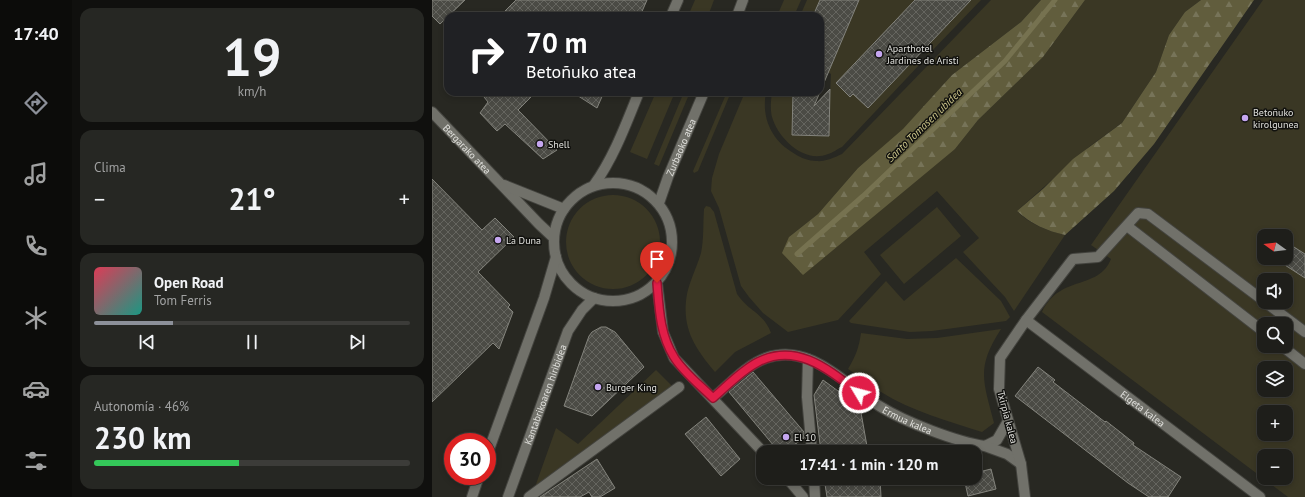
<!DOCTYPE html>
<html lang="es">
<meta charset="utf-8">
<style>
body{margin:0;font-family:"PT Sans",sans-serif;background:#262723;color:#f1f3f6;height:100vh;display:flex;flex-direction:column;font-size:15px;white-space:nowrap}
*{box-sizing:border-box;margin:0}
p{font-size:13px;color:#a1a2a2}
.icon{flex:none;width:22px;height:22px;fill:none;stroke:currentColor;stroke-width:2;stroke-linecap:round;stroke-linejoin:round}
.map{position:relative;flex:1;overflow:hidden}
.side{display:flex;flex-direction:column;gap:8px;padding:8px;background:#10100e;width:360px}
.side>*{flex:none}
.top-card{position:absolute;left:12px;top:12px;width:380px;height:84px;border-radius:12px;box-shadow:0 2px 6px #0003,0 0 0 1px #3c3c39;background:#202124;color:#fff;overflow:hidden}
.needle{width:26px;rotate:285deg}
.buttons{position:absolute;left:825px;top:229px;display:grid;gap:8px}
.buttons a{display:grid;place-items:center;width:36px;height:36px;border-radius:8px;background:#1e1e1a;box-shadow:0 2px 6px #0003,0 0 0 1px #3c3c39;font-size:20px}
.speed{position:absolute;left:12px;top:433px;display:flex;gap:8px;font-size:20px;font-weight:700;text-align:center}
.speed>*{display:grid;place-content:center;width:52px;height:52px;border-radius:50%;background:#1e1e1a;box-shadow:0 2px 6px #0003,0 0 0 1px #3c3c39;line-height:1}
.speed .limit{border:6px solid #d22;background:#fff;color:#111}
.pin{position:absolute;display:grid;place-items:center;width:34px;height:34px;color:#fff;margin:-41px -17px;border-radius:50% 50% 50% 0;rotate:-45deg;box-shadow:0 0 4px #0007}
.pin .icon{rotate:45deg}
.me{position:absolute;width:44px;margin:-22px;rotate:307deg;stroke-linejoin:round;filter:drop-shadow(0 0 3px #0008)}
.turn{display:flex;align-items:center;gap:14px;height:84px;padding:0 16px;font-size:18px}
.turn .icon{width:52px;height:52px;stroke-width:2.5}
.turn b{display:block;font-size:28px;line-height:34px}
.big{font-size:30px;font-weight:800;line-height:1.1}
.side .tile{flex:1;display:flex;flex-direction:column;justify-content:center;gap:6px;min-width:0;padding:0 14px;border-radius:12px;background:#262723}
.side .dial{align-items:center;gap:0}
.dial b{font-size:52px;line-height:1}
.song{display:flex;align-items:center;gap:12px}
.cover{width:48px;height:48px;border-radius:6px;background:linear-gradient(135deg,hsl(350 70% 55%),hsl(170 70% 35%))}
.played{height:4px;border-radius:2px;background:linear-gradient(90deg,#8c9099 25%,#3c3c39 25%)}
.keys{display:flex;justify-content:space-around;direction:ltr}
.heat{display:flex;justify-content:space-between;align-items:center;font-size:22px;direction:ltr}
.charge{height:6px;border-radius:3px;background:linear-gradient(90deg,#34c759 46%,#3c3c39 0)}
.trip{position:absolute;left:324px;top:445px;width:226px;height:40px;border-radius:12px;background:#1e1e1a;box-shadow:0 2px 6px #0003,0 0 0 1px #3c3c39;font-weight:800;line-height:40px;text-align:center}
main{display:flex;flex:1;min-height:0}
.tab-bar{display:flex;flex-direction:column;width:72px;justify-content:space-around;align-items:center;background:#0c0c0a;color:#a1a2a2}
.tab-bar .icon{width:28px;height:28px}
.tab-bar .on{color:#8c9099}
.tab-bar b{font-size:18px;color:#f1f3f6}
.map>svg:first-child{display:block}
.grass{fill:#3a3724;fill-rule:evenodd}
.forest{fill:url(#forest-firs)}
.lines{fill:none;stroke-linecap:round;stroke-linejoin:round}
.stream{stroke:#767250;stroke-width:5}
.building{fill:url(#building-cross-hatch);stroke:#84847d}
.service-casing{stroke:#43433e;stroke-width:12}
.pedestrian-casing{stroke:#43433e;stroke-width:12}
.minor-casing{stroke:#43433e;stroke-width:12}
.tertiary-casing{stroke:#43433e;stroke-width:12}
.secondary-casing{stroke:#43433e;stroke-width:12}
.service{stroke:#71716a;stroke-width:10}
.pedestrian{stroke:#71716a;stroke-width:10}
.minor{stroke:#71716a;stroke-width:10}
.tertiary{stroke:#71716a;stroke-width:10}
.secondary{stroke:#71716a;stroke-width:10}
.route-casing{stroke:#92132f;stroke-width:10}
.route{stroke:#e11d48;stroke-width:7}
.poi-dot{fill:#c5a6f0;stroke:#11110e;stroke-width:1.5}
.labels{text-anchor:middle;stroke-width:3;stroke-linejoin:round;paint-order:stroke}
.poi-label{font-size:10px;fill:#e1e1dd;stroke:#11110e;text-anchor:start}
.street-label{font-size:10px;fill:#e1e1dd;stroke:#11110e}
.water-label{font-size:11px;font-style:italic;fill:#cfc88c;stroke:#11110e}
</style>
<main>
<nav class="tab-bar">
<b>17:40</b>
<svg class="icon on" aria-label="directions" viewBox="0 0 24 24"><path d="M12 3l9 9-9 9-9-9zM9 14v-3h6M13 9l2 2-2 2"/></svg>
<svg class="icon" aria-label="music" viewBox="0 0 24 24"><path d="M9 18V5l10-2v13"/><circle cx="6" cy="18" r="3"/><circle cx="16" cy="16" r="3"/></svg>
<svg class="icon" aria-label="phone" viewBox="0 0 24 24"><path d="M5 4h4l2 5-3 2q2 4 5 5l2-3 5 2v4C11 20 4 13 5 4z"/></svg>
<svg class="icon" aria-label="climate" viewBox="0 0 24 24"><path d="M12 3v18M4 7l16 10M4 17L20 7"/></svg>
<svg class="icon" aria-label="car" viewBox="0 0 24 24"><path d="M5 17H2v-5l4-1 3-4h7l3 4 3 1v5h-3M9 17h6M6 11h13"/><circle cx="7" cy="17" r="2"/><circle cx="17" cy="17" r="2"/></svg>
<svg class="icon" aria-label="filters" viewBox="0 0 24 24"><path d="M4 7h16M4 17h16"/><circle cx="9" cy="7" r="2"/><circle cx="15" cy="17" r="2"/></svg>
</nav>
<section class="side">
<div class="tile dial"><b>19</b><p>km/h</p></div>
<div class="tile"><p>Clima</p>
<div class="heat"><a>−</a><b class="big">21°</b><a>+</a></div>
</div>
<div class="tile">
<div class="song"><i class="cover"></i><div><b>Open Road</b><p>Tom Ferris</p></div></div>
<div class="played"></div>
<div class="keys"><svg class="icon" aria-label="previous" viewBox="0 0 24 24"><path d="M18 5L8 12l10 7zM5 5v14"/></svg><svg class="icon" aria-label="pause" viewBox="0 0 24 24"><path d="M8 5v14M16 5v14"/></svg><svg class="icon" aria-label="next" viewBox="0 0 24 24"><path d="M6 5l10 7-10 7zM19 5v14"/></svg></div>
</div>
<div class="tile"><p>Autonomía · 46%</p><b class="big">230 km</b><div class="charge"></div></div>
</section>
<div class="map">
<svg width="873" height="497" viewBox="0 0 873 497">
<defs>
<pattern id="forest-firs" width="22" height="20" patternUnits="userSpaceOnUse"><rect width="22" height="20" fill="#615d3d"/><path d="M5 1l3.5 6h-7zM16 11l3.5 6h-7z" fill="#777459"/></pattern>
<pattern id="building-cross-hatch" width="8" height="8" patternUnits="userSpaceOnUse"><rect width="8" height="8" fill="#4b4b45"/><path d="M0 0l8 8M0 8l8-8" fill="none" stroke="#65655f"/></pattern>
</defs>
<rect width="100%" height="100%" fill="#282822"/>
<path class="grass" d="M263 0H282L276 16H256Z
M352 0H369L362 16H345Z
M375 0H388L381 16H368Z
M427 0H483L412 91 418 97 421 94 436 108 482 60 475 47 489 63 410 147C405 149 401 153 396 154 372 164 346 138 340 117 338 109 339 99 340 92H361L360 135 396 136 399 74 391 69 400 64Z
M539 0H549L496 55 491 50Z
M559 0H609L589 22 520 75 471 130 426 168 386 214 357 237 523 149 546 120 611 57 653 0H769L753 12 737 35 724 72 690 123 658 146 585 211C597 224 616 231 633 235L582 311 573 297 531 252 547 238 505 191 432 252 449 274 406 320 356 332 331 313 317 297 309 286 287 208 279 191 280 178 287 154 313 92H334C329 119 340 141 363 154 369 158 377 161 384 161 393 162 401 158 410 154Z
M831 0H873V497H856L610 312C628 274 666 291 679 259L659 245ZM832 236H854V258H832ZM832 280H854V302H832ZM832 324H854V346H832ZM832 368H854V390H832ZM832 412H854V434H832ZM832 456H854V478H832Z
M224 92H243L215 159 198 152Z
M252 92H258L227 166 222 164Z
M295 92H299L266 171 262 173 261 171Z
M134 242a47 47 0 1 1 94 0a47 47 0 1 1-94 0Z
M274 206 278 207 282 212 305 294C316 311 332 313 339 333L303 352 283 372C263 348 249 328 255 294 258 280 265 267 269 253 272 239 271 223 272 209Z
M505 207 529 236 472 284 448 255Z
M524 258 569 301 578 317 574 321 500 331 478 332 419 323 417 321 454 281 472 301Z
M569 329C544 368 551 380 562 423L550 432C516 421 479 411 449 392 438 385 427 376 416 369 424 356 427 347 429 333L475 339 505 338Z
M224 370 240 386 103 487 124 428 146 444Z"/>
<path class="forest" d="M609 0H653L611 57 546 120 523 149 371 275 350 253 357 237 386 214 426 168 471 129 520 75 589 22Z
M769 0H822L722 144 682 191 633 235C615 231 599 224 585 211L612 188 641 159 690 123 724 72 737 35 753 12Z"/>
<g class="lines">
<path class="stream" d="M365 254 431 196 573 61 623 0"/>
</g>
<path class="building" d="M0 0H33L8 24 0 16Z
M84 0H215L208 16H68Z
M388 0H427L388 92V16H381Z
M483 0H539L436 108 421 94 418 97 404 83Z
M398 89 397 136 360 135 361 92H388L382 106Z
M48 92H104L86 110 125 150 111 159 73 124 65 131 48 113 56 102Z
M140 92H172L165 108Z
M0 179 50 230 63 218 82 237 46 272 78 305 76 307 81 312 67 349 61 343 0 402Z
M854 242 873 254V278L842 258H854Z
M169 327H174L183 332 212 367 160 416 132 406 157 336 160 332Z
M606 367 623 380 621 382 673 422 674 421 702 443 701 445 749 477 736 497H717L696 483 583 396Z
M321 372 372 432V438L352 452H347L297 392Z
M391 380 428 407 436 452H389L382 395Z
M274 417 308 459 289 476 253 434Z
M165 459 183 488 168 497H160L157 492 148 497H108Z
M559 469 564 489 536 496 532 478H543V473Z
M392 478H448L449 497H395Z"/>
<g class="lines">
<defs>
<path id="service" d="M695 226 832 332
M833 302 873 332
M594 320 641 259 666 257 706 213 716 214 832 301
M850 346 873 364"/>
<path id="pedestrian" d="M97 497 247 387"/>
<g id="minor">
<path d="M376 359 375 397 380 452"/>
<path id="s1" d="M281 398C297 385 314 365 334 358 379 342 414 386 449 407 473 422 525 442 553 446L565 440 576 421"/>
<path d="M553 446 575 454 589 464"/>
<path d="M382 478 383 497"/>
<path id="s2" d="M593 497 589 464 567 389 568 358 594 320 828 497"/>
</g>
<g id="tertiary">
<path id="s3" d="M0 112 107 224 122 238"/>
<path d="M72 185 132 209"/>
</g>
<g id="secondary">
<path d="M239 16 246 0"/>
<path d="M305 16 311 0"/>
<circle cx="181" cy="242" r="59"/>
<path d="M162 185C182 157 194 124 207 92"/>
<path id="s4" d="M227 203 236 177 272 92"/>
<path d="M225 283 231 332 242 358 331 452"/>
<path d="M55 455 112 298 124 257"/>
<path d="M355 478 371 497"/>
<path d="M40 497 47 476"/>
<path id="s5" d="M76 497 136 331 150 310 162 298"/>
</g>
</defs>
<use href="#service" class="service-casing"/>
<use href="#pedestrian" class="pedestrian-casing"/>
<use href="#minor" class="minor-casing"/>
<use href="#tertiary" class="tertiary-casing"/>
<use href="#secondary" class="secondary-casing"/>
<use href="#service" class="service"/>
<use href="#pedestrian" class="pedestrian"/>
<use href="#minor" class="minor"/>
<use href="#tertiary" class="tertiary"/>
<use href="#secondary" class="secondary"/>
</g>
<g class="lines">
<defs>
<path id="route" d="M225 283C227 308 228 335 242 357 251 372 268 385 281 398 295 386 310 370 326 362 365 342 397 370 427 393"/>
</defs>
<use href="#route" class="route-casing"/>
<use href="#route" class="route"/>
</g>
<g class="poi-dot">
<circle cx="447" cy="54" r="4"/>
<circle cx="813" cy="118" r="4"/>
<circle cx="108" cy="144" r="4"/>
<circle cx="66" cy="240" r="4"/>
<circle cx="166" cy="387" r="4"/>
<circle cx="354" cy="437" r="4"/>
</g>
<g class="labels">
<g class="poi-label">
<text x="455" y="52">Aparthotel<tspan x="455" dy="12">Jardines de Aristi</tspan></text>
<text x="821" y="116">Betoñuko<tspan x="821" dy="12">kirolgunea</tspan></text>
<text x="116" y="148">Shell</text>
<text x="74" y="244">La Duna</text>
<text x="174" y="391">Burger King</text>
<text x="362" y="441">El 10</text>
</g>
<g class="street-label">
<text dy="4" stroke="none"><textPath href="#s4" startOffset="60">Zurbaoko atea</textPath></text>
<text dy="4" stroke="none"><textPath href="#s3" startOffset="51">Bergarako atea</textPath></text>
<text dy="4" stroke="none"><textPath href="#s5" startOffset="109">Kantabrikoaren hiribidea</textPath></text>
<text dy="4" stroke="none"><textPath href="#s2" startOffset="335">Elgeta kalea</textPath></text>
<text transform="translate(576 417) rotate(75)" y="4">Txirpia kalea</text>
<text dy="4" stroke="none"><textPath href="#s1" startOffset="227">Ermua kalea</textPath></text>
</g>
<g class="water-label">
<text transform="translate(492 125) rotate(-44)" y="4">Santo Tomasen ubidea</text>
</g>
</g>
</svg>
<div class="buttons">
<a><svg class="needle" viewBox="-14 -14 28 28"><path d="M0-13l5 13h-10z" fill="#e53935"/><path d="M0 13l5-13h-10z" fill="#a1a2a2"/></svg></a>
<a><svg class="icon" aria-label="sound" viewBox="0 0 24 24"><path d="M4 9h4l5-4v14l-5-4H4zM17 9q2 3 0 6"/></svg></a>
<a><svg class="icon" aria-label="search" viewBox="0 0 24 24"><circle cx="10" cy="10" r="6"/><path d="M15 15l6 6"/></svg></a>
<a><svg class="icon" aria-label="layers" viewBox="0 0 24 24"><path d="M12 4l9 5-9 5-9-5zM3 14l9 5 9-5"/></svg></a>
<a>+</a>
<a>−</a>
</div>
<div class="speed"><div class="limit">30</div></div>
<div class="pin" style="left:225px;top:283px;background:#d93025"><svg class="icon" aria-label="arrive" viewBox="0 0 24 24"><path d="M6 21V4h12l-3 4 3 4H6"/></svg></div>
<svg class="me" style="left:427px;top:393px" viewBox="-20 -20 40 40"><circle r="17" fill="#e11d48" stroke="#fff" stroke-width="3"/><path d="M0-11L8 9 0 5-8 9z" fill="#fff"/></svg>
<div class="trip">17:41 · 1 min · 120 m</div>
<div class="top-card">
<div class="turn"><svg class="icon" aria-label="right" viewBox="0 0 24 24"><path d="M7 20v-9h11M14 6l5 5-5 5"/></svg><div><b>70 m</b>Betoñuko atea</div></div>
</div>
</div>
</main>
